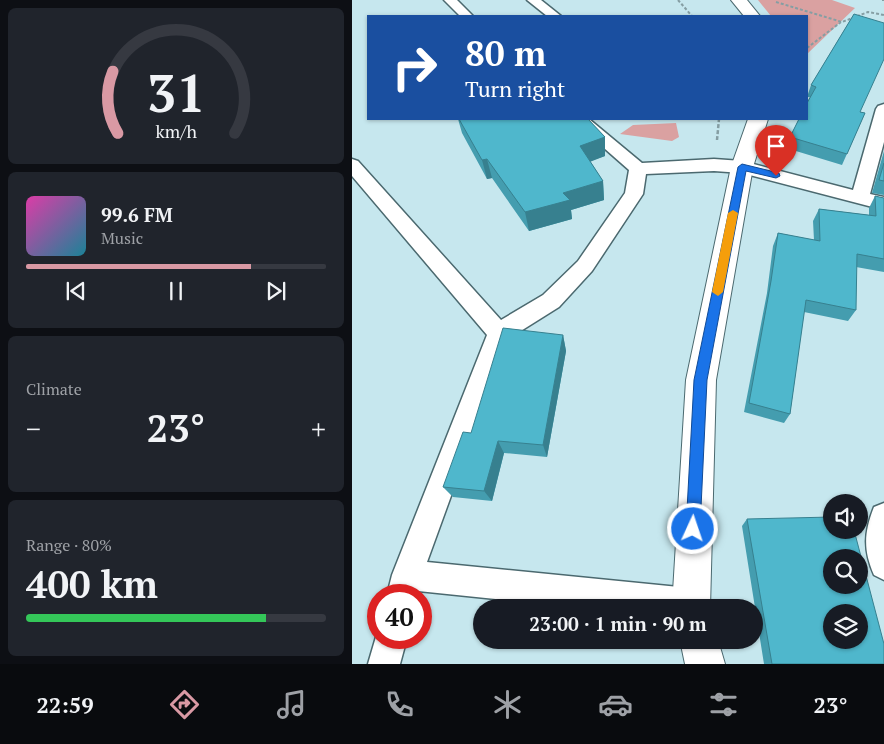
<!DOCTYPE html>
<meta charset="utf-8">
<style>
body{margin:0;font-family:"PT Serif",serif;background:#20242c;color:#f1f3f6;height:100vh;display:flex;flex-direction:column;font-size:19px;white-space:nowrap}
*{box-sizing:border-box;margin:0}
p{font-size:16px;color:#9ea1a6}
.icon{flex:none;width:28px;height:28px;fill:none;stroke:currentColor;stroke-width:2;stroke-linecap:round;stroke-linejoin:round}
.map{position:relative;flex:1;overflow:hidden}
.side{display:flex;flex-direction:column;gap:8px;padding:8px;background:#0d0f14;width:352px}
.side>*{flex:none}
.banner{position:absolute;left:15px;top:15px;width:441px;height:105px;border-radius:0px;box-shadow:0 1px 4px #0004;background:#1a4fa0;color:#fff;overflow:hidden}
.fabs{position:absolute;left:471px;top:494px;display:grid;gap:10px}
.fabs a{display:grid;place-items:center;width:45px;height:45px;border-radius:50%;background:#171b24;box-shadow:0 1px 4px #0004;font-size:25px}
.speed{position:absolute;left:15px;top:584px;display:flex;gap:10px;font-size:25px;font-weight:700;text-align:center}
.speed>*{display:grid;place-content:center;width:65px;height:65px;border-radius:50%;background:#171b24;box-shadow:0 1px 4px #0004;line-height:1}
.speed .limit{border:8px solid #d22;background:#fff;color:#111}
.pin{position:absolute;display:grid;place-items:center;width:42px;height:42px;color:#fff;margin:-51px -21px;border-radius:50% 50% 50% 0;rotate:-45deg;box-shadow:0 0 5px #0007}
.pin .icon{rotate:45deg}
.me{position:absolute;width:55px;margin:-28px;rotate:3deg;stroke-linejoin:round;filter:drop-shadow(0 0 4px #0008)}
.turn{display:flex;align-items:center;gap:18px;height:105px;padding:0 15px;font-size:22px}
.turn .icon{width:65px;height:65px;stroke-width:2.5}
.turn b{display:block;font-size:35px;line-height:42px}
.big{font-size:38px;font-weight:800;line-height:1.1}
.side .widget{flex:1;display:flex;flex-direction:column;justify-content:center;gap:8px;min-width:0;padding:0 18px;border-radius:8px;background:#20242c}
.side .dial{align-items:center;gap:0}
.dial svg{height:130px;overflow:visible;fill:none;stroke:#363941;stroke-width:7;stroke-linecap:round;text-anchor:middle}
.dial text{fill:#f1f3f6;stroke:none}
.song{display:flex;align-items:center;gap:15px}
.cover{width:60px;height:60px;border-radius:8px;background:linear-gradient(135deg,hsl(320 70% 55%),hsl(190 70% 35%))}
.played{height:5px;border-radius:2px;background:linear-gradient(90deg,#d999a4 75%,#363941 75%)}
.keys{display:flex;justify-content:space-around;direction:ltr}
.heat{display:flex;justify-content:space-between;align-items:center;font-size:28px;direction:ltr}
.charge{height:8px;border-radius:4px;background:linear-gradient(90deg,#34c759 80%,#363941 0)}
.trip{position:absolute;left:121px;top:599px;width:290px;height:50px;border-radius:25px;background:#171b24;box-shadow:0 1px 4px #0004;font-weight:800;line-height:50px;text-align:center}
.tab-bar{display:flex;height:80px;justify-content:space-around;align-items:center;background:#090b0e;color:#9ea1a6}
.tab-bar .icon{width:35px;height:35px}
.tab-bar .on{color:#d999a4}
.tab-bar b{font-size:22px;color:#f1f3f6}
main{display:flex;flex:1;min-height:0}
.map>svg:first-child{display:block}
.green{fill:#daa1a1}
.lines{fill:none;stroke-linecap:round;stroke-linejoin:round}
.lane-casing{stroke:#4b696f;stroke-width:3}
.secondary-casing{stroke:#4b696f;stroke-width:2}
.path-far1{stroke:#859ea3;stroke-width:2;stroke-dasharray:3 2;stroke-linecap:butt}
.path{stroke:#859ea3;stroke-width:2.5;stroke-dasharray:4 2;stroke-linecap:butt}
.lane{fill:#fff;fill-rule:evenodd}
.secondary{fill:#fff;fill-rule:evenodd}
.wall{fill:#449daf}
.shaded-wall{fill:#37808f}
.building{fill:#4fb7cc;stroke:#37808f;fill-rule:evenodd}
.route{fill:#1a73e8;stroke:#114b97}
.slow{fill:#f59e0b}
</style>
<main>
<section class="side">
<div class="widget dial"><svg viewBox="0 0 100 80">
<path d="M14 69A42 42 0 1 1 86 69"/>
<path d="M14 69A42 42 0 0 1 11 31" stroke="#d999a4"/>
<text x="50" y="56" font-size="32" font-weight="700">31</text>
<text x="50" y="72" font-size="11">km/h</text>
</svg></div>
<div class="widget">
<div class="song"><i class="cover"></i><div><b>99.6 FM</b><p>Music</p></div></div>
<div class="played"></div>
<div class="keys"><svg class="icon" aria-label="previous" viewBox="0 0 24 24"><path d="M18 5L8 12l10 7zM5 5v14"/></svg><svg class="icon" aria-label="pause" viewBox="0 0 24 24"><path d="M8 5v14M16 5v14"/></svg><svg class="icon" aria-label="next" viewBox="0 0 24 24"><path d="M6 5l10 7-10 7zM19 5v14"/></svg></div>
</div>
<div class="widget"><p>Climate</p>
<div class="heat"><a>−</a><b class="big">23°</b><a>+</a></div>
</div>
<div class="widget"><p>Range · 80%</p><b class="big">400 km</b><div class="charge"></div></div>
</section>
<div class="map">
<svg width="532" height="664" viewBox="0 0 532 664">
<rect width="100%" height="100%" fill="#c6e7ee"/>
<path class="green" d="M406 0H480L503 8 455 54V16H419Z
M324 123 327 137 320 141 268 134 281 125Z"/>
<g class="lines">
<defs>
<path id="lane" d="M92 0H105L121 16H108Z
M175 0H189L209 16H195Z
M532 104V142L518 194 532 197V210L390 173 362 171 294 174 291 194 240 271 207 307 156 339 75 562 337 588 348 592 352 603 350 608H230L66 591 65 595H35L40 575 135 335 0 176V159L6 161 149 320 191 295 226 261 273 193 277 170 219 119H237L290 163 362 159 390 161 501 190 524 109 526 106Z
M532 503V580L522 575C511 550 512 532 522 507Z
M26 630V638H55L48 664H16Z"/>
<path id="secondary" d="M379 0H395L408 16H392Z
M396 119H416L401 167 364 380 358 608H320L334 380 379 167Z
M328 640H366L373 664H333Z"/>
</defs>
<use href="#lane" class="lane-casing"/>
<use href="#secondary" class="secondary-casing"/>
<path class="path-far1" d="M326 0 340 16
M530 0H532
M424 2 490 22 516 12 532 15
M455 48 489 22"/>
<path class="path" d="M365 140 367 119"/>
<use href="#lane" class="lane"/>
<use href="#secondary" class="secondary"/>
</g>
<path class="wall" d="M502 14 508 112 513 113 490 165 434 148 438 137 458 97H455L459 85Z
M106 119H236L253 137V156L238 161 251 181 252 200 219 210 220 219 177 231 140 178 135 179 110 133Z
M532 151V195L520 193Z
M523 196 532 198V272L504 267V310L496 321 452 312 438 414 432 423 392 412 415 293 421 246 426 233 462 240 461 221 467 209 517 215V208Z
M211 335 214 351 195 457 152 453 140 501 101 497 91 487Z
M395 519 532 664H412L390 526Z"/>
<path class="shaded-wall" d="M253 137V156L230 165 228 146Z
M135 159 140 178 135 179 130 160Z
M251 181 252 200 219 210 220 219 177 231 173 212 211 193Z
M211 335 214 351 195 457 191 445Z
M146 441 152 453 140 501 132 491Z"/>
<path class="building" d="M502 14 532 23V59L508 112 513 113 495 154 438 137 447 119H455V103L464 87 459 85Z
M107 119H236L253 137 228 146 251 181 211 193 218 200 173 212 135 159 130 160Z
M532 163V181L527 180Z
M523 196 532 198V259L505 254 504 310 454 300 438 414 397 403 419 281 426 233 468 241 467 209 524 216Z
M151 328 211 335 191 445 146 441 132 491 91 487 111 432 119 433Z
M480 517V530H502L532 644V664H420L395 519ZM480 558H508V585H480ZM480 612H508V640H480Z"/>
<path class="route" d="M390 164 427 173 428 176 424 178 394 171 355 380 348 529 346 534 341 536 336 534 334 529 342 380 386 167Z"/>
<path class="slow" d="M381 210 386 213 371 292 366 296 360 292 376 213Z"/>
</svg>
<div class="fabs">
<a><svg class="icon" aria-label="sound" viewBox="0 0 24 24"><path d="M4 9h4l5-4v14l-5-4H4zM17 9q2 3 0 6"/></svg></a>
<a><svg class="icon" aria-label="search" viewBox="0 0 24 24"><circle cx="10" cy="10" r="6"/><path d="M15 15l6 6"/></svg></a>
<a><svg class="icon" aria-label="layers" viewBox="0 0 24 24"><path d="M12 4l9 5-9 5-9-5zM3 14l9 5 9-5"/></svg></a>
</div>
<div class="speed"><div class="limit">40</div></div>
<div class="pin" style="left:424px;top:176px;background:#d93025"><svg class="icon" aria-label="arrive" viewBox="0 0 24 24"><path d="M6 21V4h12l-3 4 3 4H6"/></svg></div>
<svg class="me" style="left:341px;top:529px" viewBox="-20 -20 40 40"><circle r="17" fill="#1a73e8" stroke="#fff" stroke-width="3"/><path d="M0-11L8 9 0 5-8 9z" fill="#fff"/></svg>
<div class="trip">23:00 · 1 min · 90 m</div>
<div class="banner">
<div class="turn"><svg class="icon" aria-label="right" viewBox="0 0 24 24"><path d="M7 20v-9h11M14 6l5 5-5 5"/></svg><div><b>80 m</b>Turn right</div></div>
</div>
</div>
</main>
<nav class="tab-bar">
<b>22:59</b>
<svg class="icon on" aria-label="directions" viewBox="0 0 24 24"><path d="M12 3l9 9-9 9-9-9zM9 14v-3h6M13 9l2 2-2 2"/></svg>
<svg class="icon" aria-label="music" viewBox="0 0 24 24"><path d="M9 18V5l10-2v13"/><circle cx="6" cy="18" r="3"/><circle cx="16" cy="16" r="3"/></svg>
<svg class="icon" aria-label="phone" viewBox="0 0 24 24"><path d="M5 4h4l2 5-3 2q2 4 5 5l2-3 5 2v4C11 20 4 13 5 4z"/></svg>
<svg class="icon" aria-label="climate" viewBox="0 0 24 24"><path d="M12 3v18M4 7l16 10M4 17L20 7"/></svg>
<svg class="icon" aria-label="car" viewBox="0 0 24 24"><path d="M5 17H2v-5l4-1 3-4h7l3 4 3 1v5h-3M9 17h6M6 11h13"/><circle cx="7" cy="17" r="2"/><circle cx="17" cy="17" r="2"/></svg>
<svg class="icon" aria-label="filters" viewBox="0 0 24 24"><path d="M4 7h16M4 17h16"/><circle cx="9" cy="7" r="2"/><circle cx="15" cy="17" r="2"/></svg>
<b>23°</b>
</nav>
